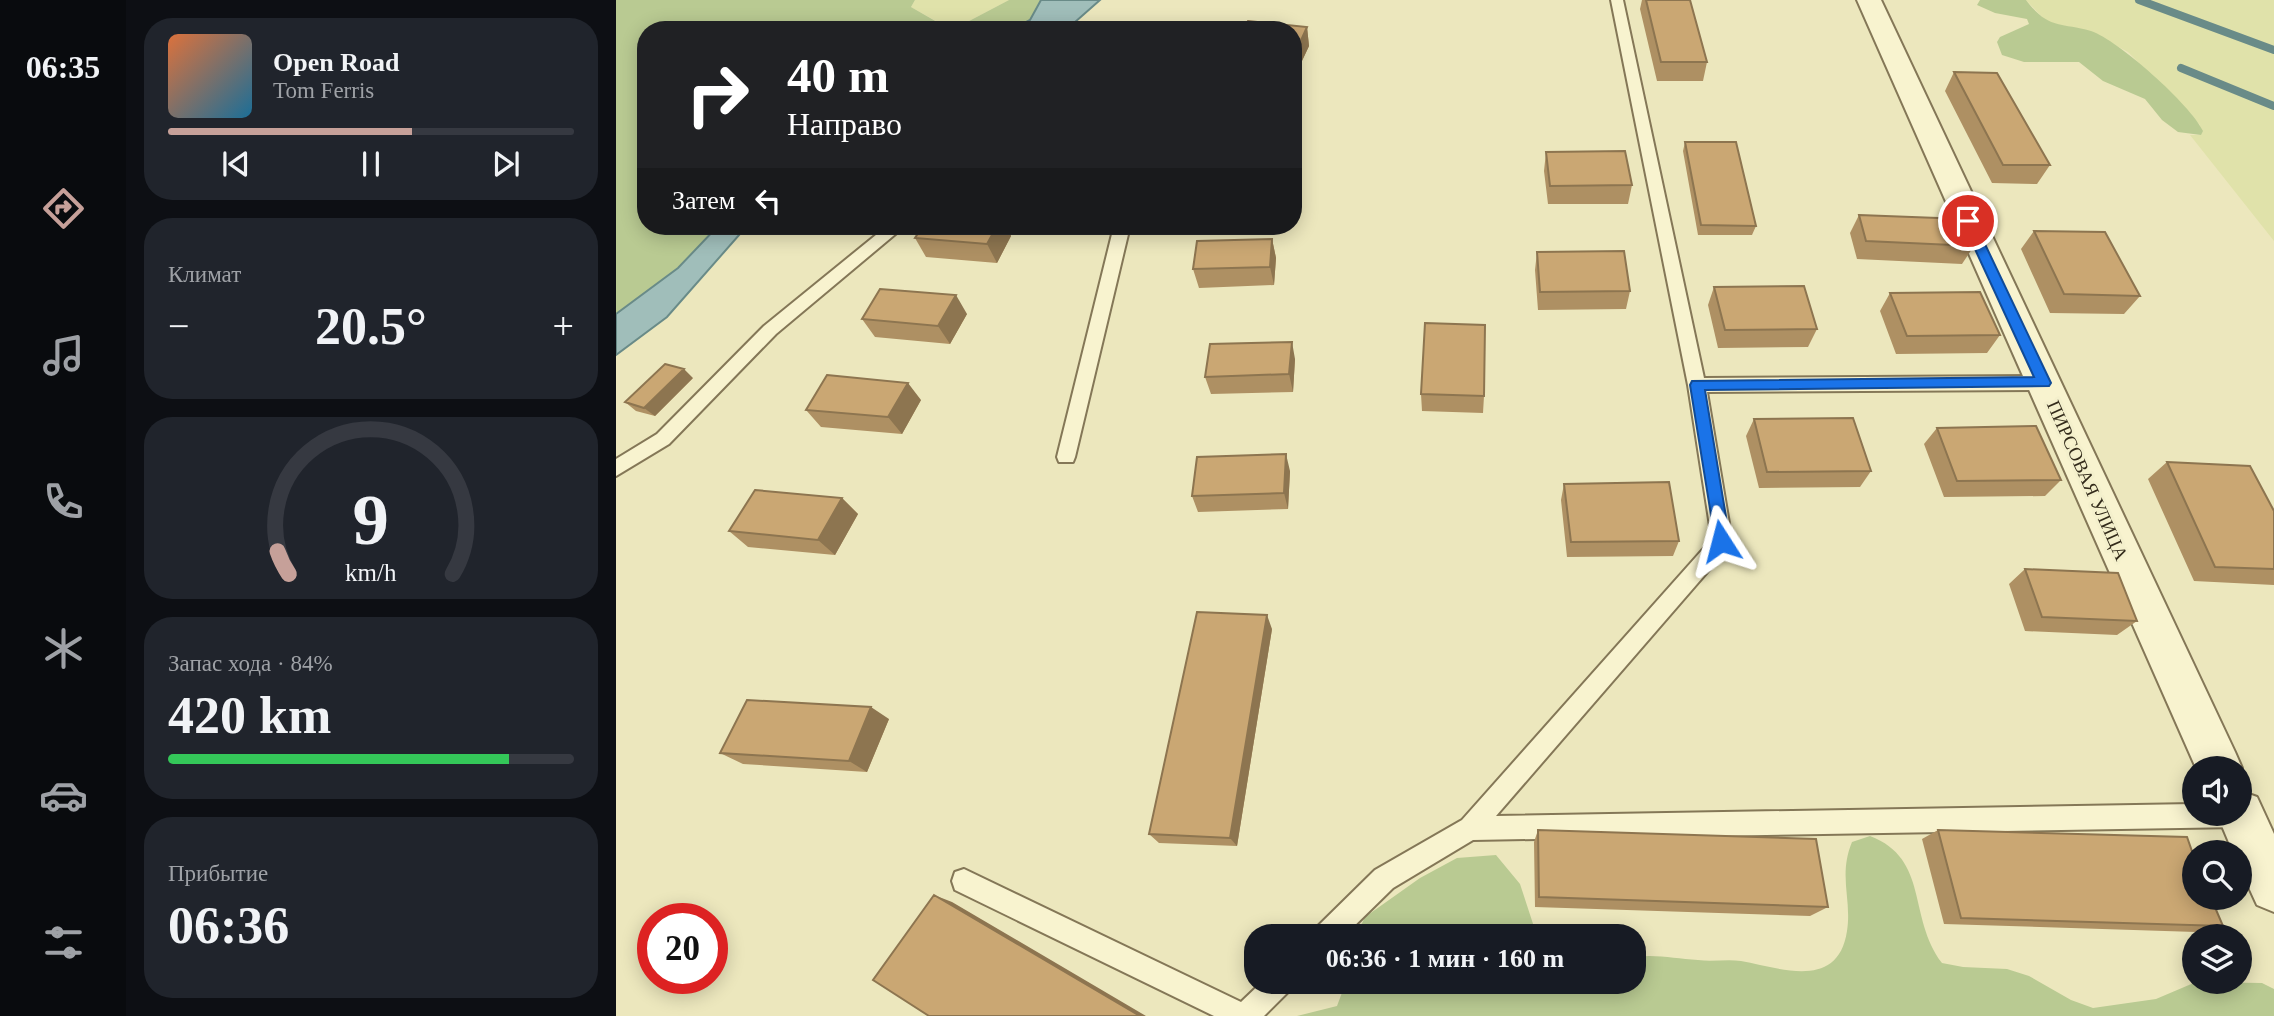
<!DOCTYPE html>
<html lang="ru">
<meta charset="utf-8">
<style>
body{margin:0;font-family:Georgia,serif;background:#20242c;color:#f1f3f6;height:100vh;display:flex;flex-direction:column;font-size:26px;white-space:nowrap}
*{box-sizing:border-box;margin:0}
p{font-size:23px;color:#9ea1a6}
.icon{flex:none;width:38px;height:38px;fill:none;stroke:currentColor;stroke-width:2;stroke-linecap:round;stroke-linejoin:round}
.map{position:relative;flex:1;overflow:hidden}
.sheet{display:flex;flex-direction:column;gap:18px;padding:18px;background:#0d0f14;width:490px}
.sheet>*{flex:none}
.top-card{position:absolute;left:21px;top:21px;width:665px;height:214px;border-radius:28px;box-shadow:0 4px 18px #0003;background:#202124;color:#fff;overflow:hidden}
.tools{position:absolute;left:1566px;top:756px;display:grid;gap:14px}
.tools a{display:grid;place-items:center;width:70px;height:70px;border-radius:50%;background:#171b24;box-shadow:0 4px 18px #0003;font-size:35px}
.speed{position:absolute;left:21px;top:903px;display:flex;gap:14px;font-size:35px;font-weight:700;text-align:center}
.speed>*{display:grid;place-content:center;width:91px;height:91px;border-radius:50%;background:#171b24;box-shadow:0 4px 18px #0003;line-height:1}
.speed .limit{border:10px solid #d22;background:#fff;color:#111}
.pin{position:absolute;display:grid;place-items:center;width:60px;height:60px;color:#fff;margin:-30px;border:4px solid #fff;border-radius:50%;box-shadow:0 2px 7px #0007}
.me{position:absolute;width:77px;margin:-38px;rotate:351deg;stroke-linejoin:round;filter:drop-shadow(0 0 5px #0008)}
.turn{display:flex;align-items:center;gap:24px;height:147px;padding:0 35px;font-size:32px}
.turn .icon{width:91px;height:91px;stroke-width:2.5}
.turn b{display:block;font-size:49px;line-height:60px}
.then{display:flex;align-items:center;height:66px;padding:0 35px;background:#0003;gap:14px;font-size:26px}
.big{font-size:52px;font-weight:800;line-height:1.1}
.sheet .card{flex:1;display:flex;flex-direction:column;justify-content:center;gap:10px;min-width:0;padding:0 24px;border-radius:28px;background:#20242c}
.sheet .dial{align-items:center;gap:0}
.dial svg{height:182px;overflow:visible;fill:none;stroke:#363941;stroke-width:7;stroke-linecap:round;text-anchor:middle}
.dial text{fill:#f1f3f6;stroke:none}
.song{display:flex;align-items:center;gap:21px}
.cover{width:84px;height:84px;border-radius:10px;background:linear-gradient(135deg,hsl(20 70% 55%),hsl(200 70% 35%))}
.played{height:7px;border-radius:4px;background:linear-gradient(90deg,#c6a099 60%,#363941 60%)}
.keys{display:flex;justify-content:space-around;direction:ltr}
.heat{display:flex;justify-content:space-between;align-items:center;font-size:38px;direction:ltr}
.charge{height:10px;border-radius:5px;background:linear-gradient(90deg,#34c759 84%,#363941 0)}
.trip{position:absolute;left:628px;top:924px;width:402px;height:70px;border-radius:28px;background:#171b24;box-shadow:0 4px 18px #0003;font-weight:800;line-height:70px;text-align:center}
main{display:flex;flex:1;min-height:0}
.dock{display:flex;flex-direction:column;width:126px;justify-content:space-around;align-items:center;background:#090b0e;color:#9ea1a6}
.dock .icon{width:49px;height:49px}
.dock .current{color:#c6a099}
.dock b{font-size:32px;color:#f1f3f6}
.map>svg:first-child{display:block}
.farmland{fill:#e0e2aa}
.green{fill:#b9ca92}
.water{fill:#a0beba;stroke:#698b88;stroke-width:2}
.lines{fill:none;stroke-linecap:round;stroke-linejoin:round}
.stream{stroke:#698b88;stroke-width:8}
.service-casing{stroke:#847757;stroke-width:4}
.minor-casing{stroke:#847757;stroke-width:4}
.service{fill:#f8f3cf;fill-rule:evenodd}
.minor{fill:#f8f3cf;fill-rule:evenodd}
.wall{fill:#ae9063}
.shaded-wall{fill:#8d7550}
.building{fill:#caa773;stroke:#8d7550;stroke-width:2}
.route{fill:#1a73e8;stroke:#114b97;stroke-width:2}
.labels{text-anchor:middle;stroke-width:6;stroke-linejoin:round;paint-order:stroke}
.street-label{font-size:19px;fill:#332b1b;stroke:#f4f0cc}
</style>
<main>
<nav class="dock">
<b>06:35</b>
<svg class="icon current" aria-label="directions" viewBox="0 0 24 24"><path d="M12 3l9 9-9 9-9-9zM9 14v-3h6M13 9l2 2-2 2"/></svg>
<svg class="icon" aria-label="music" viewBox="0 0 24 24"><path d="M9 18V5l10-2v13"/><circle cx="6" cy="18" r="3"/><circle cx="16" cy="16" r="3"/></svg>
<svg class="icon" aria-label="phone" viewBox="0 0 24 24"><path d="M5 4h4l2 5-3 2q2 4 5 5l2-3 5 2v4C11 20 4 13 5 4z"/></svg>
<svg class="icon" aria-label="climate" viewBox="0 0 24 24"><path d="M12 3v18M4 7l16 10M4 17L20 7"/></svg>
<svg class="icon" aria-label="car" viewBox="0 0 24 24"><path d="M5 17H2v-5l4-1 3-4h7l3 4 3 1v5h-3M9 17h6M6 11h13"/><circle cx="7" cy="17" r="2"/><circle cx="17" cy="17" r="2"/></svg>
<svg class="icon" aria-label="filters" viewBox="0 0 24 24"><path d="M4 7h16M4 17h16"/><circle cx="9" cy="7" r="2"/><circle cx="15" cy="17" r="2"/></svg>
</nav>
<section class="sheet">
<div class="card">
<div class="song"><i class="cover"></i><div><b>Open Road</b><p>Tom Ferris</p></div></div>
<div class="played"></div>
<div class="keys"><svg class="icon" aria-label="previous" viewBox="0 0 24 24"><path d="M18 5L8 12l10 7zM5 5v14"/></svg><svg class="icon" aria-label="pause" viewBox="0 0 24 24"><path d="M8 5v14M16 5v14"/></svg><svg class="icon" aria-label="next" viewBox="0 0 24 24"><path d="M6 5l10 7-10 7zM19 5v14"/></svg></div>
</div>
<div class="card"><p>Климат</p>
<div class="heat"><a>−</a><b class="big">20.5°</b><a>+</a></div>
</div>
<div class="card dial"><svg viewBox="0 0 100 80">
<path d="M14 69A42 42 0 1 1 86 69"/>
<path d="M14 69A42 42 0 0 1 9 59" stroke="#c6a099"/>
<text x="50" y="56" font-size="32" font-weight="700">9</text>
<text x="50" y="72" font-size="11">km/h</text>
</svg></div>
<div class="card"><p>Запас хода · 84%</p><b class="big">420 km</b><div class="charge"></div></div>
<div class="card"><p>Прибытие</p><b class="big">06:36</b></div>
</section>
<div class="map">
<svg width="1658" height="1016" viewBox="0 0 1658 1016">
<rect width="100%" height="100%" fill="#ece7bd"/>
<path class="farmland" d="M299 0H393L336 30 295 7Z
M1410 0H1658V241L1574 135H1585L1584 125 1512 52 1475 32 1431 22Z"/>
<path class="green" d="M0 0H299L295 7 335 30H30V226H102L62 268 0 314Z
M393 0H425L414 20 395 30H336Z
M1364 0H1410C1433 30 1443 22 1475 31 1502 40 1575 105 1587 131L1585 135 1562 132 1546 120 1529 99 1487 81 1463 62H1408L1386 55 1381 42 1384 37 1413 24 1411 19 1379 13 1361 5Z
M1254 836C1314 859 1291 917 1326 963L1347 967 1391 969 1413 976 1455 1000 1477 1008 1540 999 1580 982 1646 983 1658 989V1016H681L721 1006 730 982H1018L1019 957C1041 954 1060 959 1082 960 1096 962 1111 959 1125 961 1164 968 1222 991 1231 931 1236 899 1222 876 1236 842Z
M880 855 904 884 921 936H740L749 917 804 878 841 858Z"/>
<path class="water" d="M425 0H484L450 30H395L414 20Z
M102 226H131L51 317 0 355V314L62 268Z"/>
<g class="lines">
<path class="stream" d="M1523 0 1658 50
M1565 68 1658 106"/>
<defs>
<path id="service" d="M995 0H1007L1088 378 1428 376 1437 383 1428 390 1091 392 1116 541 1113 547 880 816 1578 804V814H1624V803L1632 807 1636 815 1632 823 1624 827 857 840 777 888 728 936H698L701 927 759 870 846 820 1096 539 1072 385Z
M271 226H289L160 334 53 444 0 476V459L41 434 148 326Z
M498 226H514L459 457 457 462H443L441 457Z
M348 869 625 1002 646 982H677L673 991 648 1016H598L339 890 336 881 339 872Z"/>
<path id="minor" d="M1241 0H1265L1619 752 1626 768 1624 772V768H1580Z
M1624 791 1641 797 1658 834V912L1641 905 1624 868V852H1617L1601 814H1624Z"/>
</defs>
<use href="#service" class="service-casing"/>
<use href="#minor" class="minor-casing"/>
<use href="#service" class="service"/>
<use href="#minor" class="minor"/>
</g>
<path class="wall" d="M1026 0H1030L1091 62 1087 81H1041L1024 9Z
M691 27 693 46 685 63H677V30Z
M1338 72 1434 165 1421 184 1376 183 1329 91Z
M1069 142 1140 226 1136 235H1082L1067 151Z
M930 152 1016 185 1012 204H932L928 171Z
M1243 215 1358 246 1346 264 1241 259 1234 233Z
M307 226H390L395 236 381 263 310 257 299 238Z
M1418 231 1524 296 1508 314 1434 313 1405 249Z
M656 239 660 258 658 285 583 288 577 269Z
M921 252 1014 291 1010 309 922 310 919 270Z
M1098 287 1201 329 1192 347 1102 348 1092 305Z
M1274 293 1384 335 1371 353 1280 354 1264 311Z
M351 314 334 344 259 337 246 319Z
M679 359 677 392 595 394 589 377Z
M77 378 39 416 20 411 9 402Z
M805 394 868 396 867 413 806 411Z
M305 400 286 434 205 427 190 410Z
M1138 419 1255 471 1244 487 1143 488 1130 436Z
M1321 428 1445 480 1429 496 1328 497 1308 444Z
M1551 462 1658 511V585L1578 581 1532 479Z
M674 471 672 509 582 512 576 496Z
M948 484 1063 541 1057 556 951 557 945 500Z
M226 498 242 514 219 555 132 547 113 531Z
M1409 569 1521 621 1501 635 1409 631 1393 584Z
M656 629 621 846 543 843 533 834Z
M273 719 251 772 127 764 104 753Z
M922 830 1212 907 1194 916 919 907 918 842Z
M1322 830 1607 926 1580 932 1328 924 1306 839Z"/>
<path class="shaded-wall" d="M691 27 693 46 685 63 683 45Z
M381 226H390L395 236 381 263 371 244Z
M656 239 660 258 658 285 654 267Z
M340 295 351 314 334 344 322 326Z
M676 342 679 359 677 392 673 374Z
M68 369 77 378 39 416 28 408Z
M292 383 305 400 286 434 272 417Z
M670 454 674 471 672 509 668 493Z
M226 498 242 514 219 555 202 540Z
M651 615 656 629 621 846 614 838Z
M255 707 273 719 251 772 233 761Z
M318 895 336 902 530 1016H524Z"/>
<path class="building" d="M1030 0H1074L1091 62H1045Z
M632 21 691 27 683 45 677 44V30H628Z
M1338 72 1381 73 1434 165H1387Z
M1069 142H1120L1140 226 1085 225Z
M1009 151 1016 185 934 186 930 152Z
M1243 215 1348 219 1358 246 1250 241Z
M307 226H381L371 244 299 238Z
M1418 231 1489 232 1524 296 1448 294Z
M656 239 654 267 577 269 581 241Z
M1008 251 1014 291 924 292 921 252Z
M1188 286 1201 329 1109 330 1098 287Z
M264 289 340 295 322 326 246 319Z
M1364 292 1384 335 1291 336 1274 293Z
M809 323 869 325 868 396 805 394Z
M676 342 673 374 589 377 594 344Z
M49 364 68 369 28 408 9 402Z
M211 375 292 383 272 417 190 410Z
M1237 418 1255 471 1151 472 1138 419Z
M1420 426 1445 480 1341 481 1321 428Z
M670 454 668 493 576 496 581 457Z
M1551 462 1634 466 1658 511V569L1599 567Z
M1053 482 1063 541 955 542 948 484Z
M139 490 226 498 202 540 113 531Z
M1409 569 1502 573 1521 621 1426 617Z
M581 612 651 615 614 838 533 834Z
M131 700 255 707 233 761 104 753Z
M922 830 1200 839 1212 907 923 897Z
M1322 830 1571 837 1578 857V898H1595L1607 926 1345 918Z
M318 895 524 1016H313L257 980Z"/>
<path class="route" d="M1352 217 1358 221 1435 383 1433 386 1089 390 1114 541 1105 548 1100 546 1074 385 1076 381 1418 377 1346 221Z"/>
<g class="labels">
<g class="street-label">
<text transform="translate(1472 480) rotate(66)" y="7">ПИРСОВАЯ УЛИЦА</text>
</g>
</g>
</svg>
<div class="tools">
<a><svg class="icon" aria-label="sound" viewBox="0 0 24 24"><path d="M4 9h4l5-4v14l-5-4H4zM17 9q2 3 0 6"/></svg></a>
<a><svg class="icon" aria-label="search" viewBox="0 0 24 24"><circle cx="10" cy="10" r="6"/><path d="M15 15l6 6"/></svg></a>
<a><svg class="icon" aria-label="layers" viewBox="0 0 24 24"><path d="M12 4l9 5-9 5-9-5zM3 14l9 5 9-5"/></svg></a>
</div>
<div class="speed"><div class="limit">20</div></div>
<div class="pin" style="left:1352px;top:221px;background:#d93025"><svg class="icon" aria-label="arrive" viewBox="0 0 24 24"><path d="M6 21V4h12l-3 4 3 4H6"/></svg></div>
<svg class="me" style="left:1105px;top:541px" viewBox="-20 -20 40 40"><path d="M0-17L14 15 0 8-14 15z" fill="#1a73e8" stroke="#fff" stroke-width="4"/></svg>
<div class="trip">06:36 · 1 мин · 160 m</div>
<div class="top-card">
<div class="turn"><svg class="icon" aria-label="right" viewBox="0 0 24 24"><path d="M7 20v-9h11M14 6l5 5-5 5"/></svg><div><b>40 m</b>Направо</div></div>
<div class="then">Затем<svg class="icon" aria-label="left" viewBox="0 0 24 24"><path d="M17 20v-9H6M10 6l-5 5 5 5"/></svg></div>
</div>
</div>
</main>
